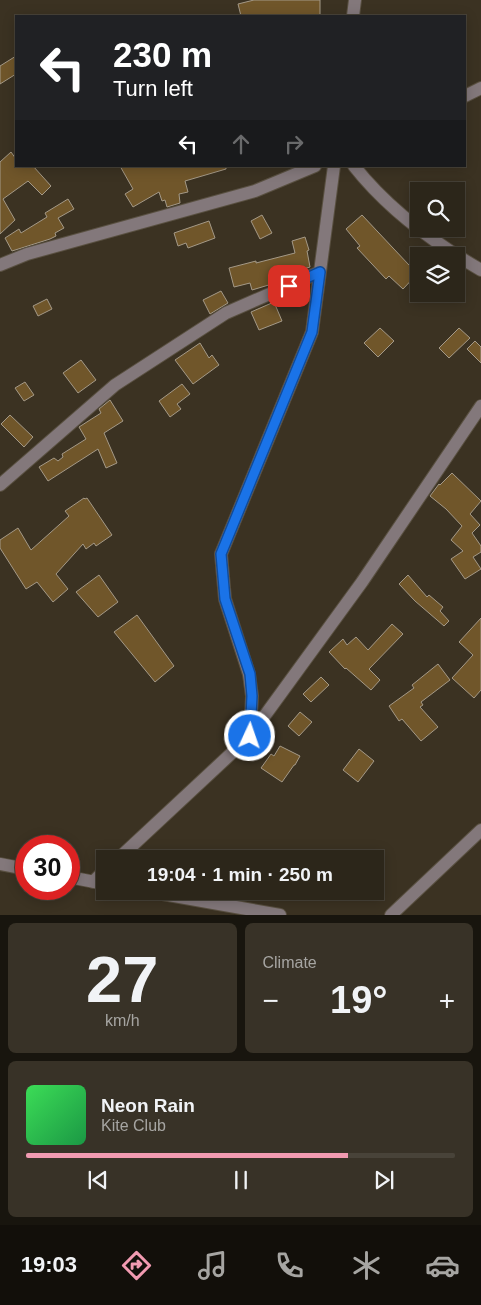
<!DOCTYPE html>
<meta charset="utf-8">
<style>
body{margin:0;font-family:Helvetica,sans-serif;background:#383227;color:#f1f3f6;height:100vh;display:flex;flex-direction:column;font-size:19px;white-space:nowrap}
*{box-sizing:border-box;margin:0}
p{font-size:16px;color:#a6a5a2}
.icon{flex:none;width:28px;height:28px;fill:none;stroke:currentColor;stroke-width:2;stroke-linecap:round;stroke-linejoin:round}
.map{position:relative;height:915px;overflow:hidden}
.details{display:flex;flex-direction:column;gap:8px;padding:8px;background:#18150e;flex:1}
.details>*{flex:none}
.guide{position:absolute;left:15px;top:15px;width:451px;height:152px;border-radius:0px;box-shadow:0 2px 12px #0003,0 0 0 1px #484339;background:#202124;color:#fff;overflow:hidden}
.fabs{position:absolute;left:410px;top:182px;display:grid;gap:10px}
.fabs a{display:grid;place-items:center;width:55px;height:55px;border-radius:0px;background:#2c261a;box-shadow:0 2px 12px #0003,0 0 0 1px #484339;font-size:25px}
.speed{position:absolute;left:15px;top:835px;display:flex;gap:10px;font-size:25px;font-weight:700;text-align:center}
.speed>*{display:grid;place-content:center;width:65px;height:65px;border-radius:50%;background:#2c261a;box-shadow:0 2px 12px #0003,0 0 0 1px #484339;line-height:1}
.speed .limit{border:8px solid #d22;background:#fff;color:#111}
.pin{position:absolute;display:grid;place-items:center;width:42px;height:42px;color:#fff;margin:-21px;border-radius:10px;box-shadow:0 2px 8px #0006}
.me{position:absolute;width:55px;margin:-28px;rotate:3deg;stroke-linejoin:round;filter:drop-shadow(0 0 4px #0008)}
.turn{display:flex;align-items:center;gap:18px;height:105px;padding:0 15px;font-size:22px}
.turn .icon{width:65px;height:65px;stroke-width:2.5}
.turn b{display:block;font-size:35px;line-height:42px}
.lanes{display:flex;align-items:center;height:48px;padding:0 15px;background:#0003;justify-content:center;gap:25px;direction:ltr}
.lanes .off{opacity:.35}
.big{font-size:38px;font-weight:700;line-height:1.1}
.details .tile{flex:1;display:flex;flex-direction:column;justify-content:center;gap:8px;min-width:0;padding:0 18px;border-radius:8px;background:#383227}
.details .dial{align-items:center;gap:0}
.dial b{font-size:65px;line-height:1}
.song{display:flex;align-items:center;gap:15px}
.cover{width:60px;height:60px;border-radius:8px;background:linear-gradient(135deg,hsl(130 70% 55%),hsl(140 70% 35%))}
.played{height:5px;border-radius:2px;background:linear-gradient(90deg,#f19ab1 75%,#484339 75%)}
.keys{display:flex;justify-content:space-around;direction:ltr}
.heat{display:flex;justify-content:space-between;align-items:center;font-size:28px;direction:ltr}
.details .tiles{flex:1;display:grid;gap:8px;grid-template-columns:1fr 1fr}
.tile:last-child{grid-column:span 2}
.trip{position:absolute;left:96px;top:850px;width:288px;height:50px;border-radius:0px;background:#2c261a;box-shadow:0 2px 12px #0003,0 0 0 1px #484339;font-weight:700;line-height:50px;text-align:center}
.tabs{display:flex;height:80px;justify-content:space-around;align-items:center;background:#120f0a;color:#a6a5a2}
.tabs .icon{width:35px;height:35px}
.tabs .active{color:#f19ab1}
.tabs b{font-size:22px;color:#f1f3f6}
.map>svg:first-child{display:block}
.building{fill:#70562a;stroke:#a49987}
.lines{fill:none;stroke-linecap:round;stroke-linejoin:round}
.minor-casing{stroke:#595041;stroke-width:14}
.minor{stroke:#83787b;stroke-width:12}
.route-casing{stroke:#114b97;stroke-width:12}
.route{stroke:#1a73e8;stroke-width:9}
</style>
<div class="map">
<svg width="481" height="915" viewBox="0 0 481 915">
<rect width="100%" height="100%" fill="#3b3222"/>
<path class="building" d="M254 0H320V16H241L238 4Z
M16 56V74L0 84V66Z
M11 152 16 159V166H33L51 186 42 195 28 181 3 199 15 220 0 234V162Z
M120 166H226V169L185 181 188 192 179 194 180 203 167 207 165 200 162 201 159 192 133 207 125 194 133 189Z
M68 199 74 209 58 218 64 228 55 233 56 236 50 239 12 251 5 238 19 229 21 233 47 217 45 213Z
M262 215 272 233 260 239 251 221Z
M362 215 409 265 419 253V272L403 289 389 276 386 279 357 248 360 246 346 229Z
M209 221 215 238 188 248 186 243 178 246 174 233Z
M305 237 309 250 307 251 310 267 294 272 295 274 272 284 252 290 250 283 234 287 229 268 256 261V263L295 253 292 241Z
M221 291 228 303 210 314 203 300Z
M47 299 52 309 38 316 33 306Z
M274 302 282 321 259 330 251 312Z
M380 328 394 341 378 357 364 343Z
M459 328 470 338 449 358 439 348Z
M475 341 481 347V363L467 349Z
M200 343 209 358 212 355 219 365 193 384 175 360Z
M81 360 96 380 78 393 63 373Z
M25 382 34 395 24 401 15 388Z
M182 384 190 394 177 404 181 409 170 417 159 401Z
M110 400 123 421 104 433 117 463 106 468 98 449 48 481 39 467 54 458 58 461 63 457 62 454 86 439 79 427 101 413 99 409Z
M10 415 33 437 24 447 1 424Z
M452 473 481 501 470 514 480 525 472 533 481 546V552L473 557 481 569 465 579 451 559 463 551 451 540 462 526 446 509 430 496 439 484 440 485Z
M84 498 85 499 87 498 112 535 96 546 94 543 86 549 83 544 56 574 68 589 53 602 37 582 26 589 0 548V540L18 528 31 550 69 516 65 511Z
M99 575 118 602 98 617 76 592Z
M408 575 427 597 429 595 443 607 440 611 449 621 444 626 415 601 399 584Z
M137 615 174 666 155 682 114 632Z
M481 618V690L474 698 452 678 473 655 459 642Z
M392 624 403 634 369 669 380 680 371 690 346 668 345 669 329 652 343 639 347 645 356 637 368 650Z
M438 664 450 680 421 702 423 705 420 707 438 727 421 741 402 719 399 721 389 706 414 688 412 685Z
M321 677 329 685 311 702 303 694Z
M300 712 312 722 299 736 288 726Z
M280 746 300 756 295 765H294L282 782 261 768 271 754 274 756Z
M359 749 374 761 358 782 343 770Z"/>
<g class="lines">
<defs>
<path id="minor" d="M353 16 355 0
M465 96 481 88
M354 166C388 209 434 243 481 270
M0 265 27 254 255 191 315 166
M0 485 115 385 226 313 320 272
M250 736 252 696 249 674 225 599 221 554 312 332 334 166
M118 859 250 736 362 582 481 406
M0 864 26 869
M69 877 105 884
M93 882 105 870
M146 891 280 915
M391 915 481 830"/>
</defs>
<use href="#minor" class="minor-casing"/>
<use href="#minor" class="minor"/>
</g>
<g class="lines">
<defs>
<path id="route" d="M250 736 252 696 250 674 225 599 221 554 312 332 320 272 289 286"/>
</defs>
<use href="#route" class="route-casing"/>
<use href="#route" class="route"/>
</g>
</svg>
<div class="fabs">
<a><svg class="icon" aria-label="search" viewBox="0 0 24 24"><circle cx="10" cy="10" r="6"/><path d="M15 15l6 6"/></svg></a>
<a><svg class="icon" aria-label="layers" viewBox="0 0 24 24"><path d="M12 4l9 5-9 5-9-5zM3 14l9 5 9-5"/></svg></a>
</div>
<div class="speed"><div class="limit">30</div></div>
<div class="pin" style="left:289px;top:286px;background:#d93025"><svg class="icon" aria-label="arrive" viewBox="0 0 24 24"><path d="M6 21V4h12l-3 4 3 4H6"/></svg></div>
<svg class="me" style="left:250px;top:736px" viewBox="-20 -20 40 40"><circle r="17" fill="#1a73e8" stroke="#fff" stroke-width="3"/><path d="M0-11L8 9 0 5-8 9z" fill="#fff"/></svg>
<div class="trip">19:04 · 1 min · 250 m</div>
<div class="guide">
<div class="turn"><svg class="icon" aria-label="left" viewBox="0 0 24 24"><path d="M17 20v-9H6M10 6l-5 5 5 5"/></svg><div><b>230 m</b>Turn left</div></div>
<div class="lanes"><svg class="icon" aria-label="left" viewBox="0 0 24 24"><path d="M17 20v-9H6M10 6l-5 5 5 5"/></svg><svg class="icon off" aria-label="ahead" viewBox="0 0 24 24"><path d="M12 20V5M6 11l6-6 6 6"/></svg><svg class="icon off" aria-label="right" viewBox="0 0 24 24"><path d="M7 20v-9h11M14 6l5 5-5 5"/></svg></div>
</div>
</div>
<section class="details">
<div class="tiles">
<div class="tile dial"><b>27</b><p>km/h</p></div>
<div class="tile"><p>Climate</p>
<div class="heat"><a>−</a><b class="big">19°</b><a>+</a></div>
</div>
<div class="tile">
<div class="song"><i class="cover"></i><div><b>Neon Rain</b><p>Kite Club</p></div></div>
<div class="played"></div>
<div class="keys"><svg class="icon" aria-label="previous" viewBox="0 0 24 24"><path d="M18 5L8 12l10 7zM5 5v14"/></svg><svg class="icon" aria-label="pause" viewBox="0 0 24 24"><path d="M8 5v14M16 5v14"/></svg><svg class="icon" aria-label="next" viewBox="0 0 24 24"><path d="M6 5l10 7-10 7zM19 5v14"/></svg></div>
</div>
</div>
</section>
<nav class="tabs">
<b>19:03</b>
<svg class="icon active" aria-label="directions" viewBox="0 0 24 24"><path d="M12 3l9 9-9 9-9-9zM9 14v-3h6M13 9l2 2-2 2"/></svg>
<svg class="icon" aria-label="music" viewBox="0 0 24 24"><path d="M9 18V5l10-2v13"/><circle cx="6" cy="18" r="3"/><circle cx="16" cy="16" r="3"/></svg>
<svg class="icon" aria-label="phone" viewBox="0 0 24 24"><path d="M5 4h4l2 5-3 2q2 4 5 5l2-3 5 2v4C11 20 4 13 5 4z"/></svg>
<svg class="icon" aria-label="climate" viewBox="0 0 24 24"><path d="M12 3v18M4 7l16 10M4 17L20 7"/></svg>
<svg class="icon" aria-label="car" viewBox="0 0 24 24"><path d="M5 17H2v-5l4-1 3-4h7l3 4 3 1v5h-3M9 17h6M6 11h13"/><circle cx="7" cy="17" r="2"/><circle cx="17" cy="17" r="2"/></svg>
</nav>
